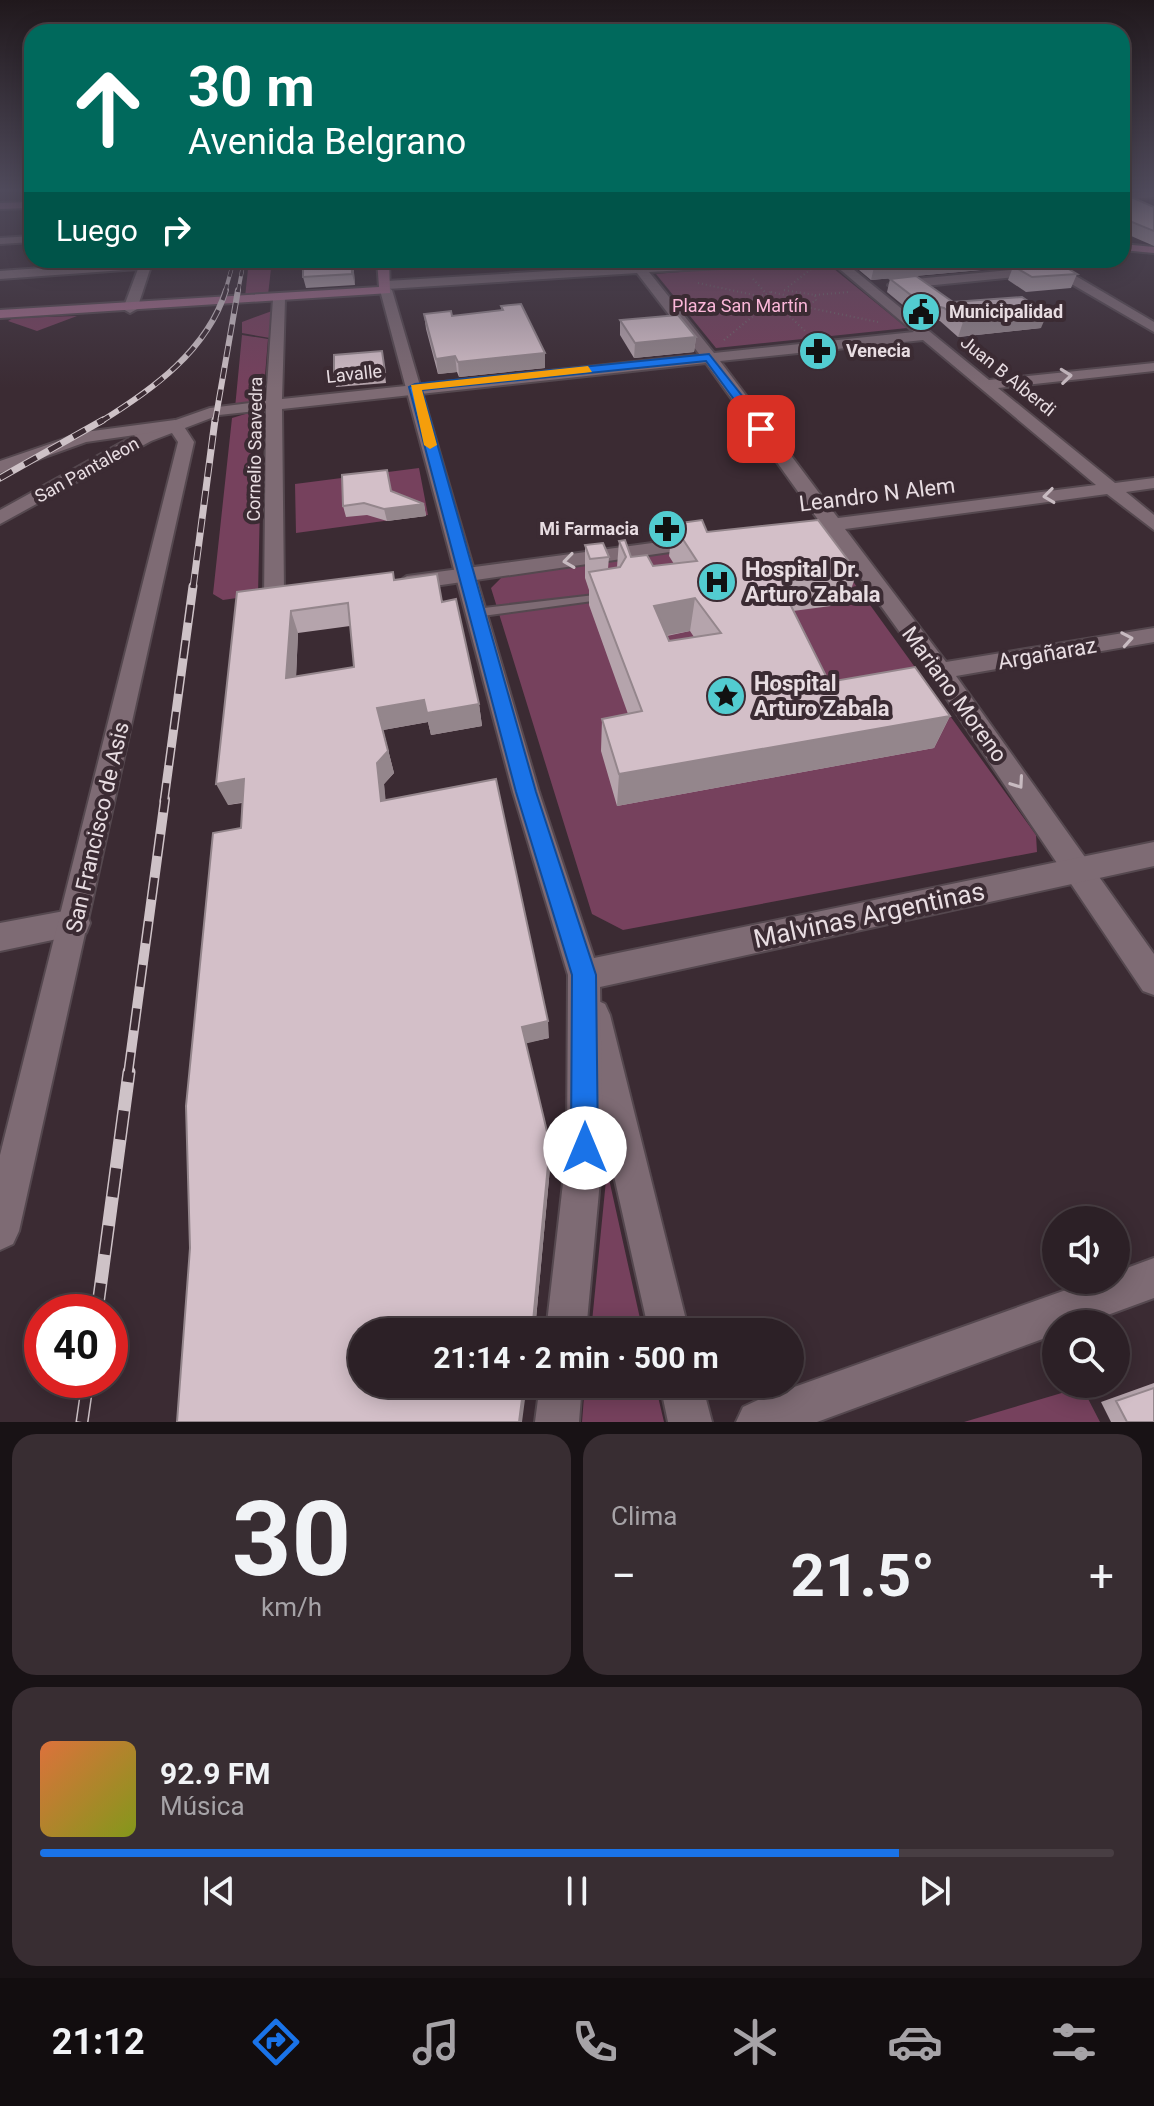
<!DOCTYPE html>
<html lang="es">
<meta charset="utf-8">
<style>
body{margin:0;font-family:Roboto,sans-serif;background:#382d32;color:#f1f3f6;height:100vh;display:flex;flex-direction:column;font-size:30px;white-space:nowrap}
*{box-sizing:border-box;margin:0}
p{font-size:26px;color:#a6a3a7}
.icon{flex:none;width:44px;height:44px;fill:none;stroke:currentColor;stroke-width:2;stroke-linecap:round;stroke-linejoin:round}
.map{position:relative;height:1422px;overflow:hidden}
.panel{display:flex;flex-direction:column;gap:12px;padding:12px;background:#181215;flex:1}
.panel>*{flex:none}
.guide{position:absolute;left:24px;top:24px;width:1106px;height:244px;border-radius:24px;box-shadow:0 4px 20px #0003,0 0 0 2px #483e43;background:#00695c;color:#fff;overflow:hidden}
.tools{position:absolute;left:1042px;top:1206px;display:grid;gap:16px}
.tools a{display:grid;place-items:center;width:88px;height:88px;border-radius:50%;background:#2c2026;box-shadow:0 4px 20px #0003,0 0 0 2px #483e43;font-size:40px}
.speed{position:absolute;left:24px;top:1294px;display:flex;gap:16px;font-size:40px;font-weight:700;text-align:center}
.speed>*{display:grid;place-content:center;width:104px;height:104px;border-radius:50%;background:#2c2026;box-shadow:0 4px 20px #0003,0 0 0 2px #483e43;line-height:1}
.speed .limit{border:12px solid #d22;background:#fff;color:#111}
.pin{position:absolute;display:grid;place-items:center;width:68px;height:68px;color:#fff;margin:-34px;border-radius:16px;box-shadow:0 4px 12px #0006}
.me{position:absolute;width:88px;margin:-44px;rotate:0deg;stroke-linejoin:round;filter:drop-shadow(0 0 6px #0008)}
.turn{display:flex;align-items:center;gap:28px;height:168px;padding:0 32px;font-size:36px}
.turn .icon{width:104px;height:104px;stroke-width:2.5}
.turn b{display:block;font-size:56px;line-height:68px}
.then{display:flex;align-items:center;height:76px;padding:0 32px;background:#0003;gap:16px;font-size:30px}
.big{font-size:60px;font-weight:700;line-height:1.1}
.panel .tile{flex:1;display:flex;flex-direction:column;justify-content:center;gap:12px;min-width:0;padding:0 28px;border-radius:24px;background:#382d32}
.panel .dial{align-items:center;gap:0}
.dial b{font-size:104px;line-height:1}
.song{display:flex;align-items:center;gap:24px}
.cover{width:96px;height:96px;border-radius:12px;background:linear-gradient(135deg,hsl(20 70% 55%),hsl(70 70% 35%))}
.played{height:8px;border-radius:4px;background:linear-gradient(90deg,#1a73e8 80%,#483e43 80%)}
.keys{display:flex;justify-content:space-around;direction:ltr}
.heat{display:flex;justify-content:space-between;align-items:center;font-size:44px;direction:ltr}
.panel .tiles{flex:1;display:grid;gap:12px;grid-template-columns:1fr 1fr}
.tile:last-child{grid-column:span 2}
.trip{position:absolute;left:348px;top:1318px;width:456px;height:80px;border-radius:40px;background:#2c2026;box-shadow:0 4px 20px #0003,0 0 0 2px #483e43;font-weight:700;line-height:80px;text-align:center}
.menu{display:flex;height:128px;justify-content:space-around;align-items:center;background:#120d0f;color:#a6a3a7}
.menu .icon{width:56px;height:56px}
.menu .current{color:#1a73e8}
.menu b{font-size:36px;color:#f1f3f6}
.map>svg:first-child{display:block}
.green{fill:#76415d}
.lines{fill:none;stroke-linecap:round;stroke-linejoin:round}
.service-casing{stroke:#55484f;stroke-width:4}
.minor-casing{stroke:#55484f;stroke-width:4}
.tertiary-casing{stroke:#55484f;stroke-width:4}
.secondary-casing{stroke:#55484f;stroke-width:4}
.path{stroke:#73656c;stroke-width:2;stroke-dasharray:1 3;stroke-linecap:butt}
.service{fill:#7e6b74;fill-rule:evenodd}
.minor{fill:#7e6b74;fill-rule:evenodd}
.tertiary{fill:#7e6b74;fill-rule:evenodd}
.secondary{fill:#9e6a86;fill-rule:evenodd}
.rail-far5-casing{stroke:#cec2c7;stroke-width:4}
.rail-far4-casing{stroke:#cec2c7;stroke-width:6}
.rail-far3-casing{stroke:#cec2c7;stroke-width:7}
.rail-far2-casing{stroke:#cec2c7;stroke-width:9}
.rail-far1-casing{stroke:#cec2c7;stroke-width:10}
.rail-casing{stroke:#cec2c7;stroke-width:13}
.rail-far5{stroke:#3b2b33;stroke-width:3;stroke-dasharray:8;stroke-linecap:butt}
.rail-far4{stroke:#3b2b33;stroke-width:4;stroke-dasharray:11;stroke-linecap:butt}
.rail-far3{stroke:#3b2b33;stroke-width:5;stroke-dasharray:14;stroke-linecap:butt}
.rail-far2{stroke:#3b2b33;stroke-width:6;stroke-dasharray:18;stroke-linecap:butt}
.rail-far1{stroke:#3b2b33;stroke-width:7;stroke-dasharray:22;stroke-linecap:butt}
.rail{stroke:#3b2b33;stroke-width:10;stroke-dasharray:29;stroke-linecap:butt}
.wall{fill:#b5a4ac;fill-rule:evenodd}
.shaded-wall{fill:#94868c}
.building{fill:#d3bfc8;stroke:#94868c;stroke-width:2;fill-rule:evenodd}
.oneway{stroke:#c8bbc1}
.route{fill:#1a73e8;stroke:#114b97;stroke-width:2}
.slow{fill:#f59e0b}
.labels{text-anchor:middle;stroke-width:8;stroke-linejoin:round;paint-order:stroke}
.far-park-label{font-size:18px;fill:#fbb7d9;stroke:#3b2b33}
.far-poi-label{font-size:18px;font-weight:bold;fill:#e8dde2;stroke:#3b2b33;text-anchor:start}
.far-street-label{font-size:18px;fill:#e8dde2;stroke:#3b2b33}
.street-label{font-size:22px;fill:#e8dde2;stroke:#3b2b33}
.poi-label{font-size:22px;font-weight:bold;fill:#e8dde2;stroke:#3b2b33;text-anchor:start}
.near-street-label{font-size:26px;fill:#e8dde2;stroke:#3b2b33}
</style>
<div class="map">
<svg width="1154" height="1422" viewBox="0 0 1154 1422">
<rect width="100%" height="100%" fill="#3b2b33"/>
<path class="green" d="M249 260H272L268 295 245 297Z
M823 260 907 328 716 348 656 274Z
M272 311 270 338 242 333V322Z
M77 316 37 331 8 321 13 318Z
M242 335 268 339 263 400 243 409 235 408Z
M262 409 258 595 223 600 213 594 232 418Z
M419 468 428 515 296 533 295 484Z
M821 537 1036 835 1037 852 623 930 592 914 491 588 503 576 642 556 638 552Z
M607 1170 643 1332H591Z
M585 1384H655L664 1422H582Z
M1082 1387 1100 1422H964Z"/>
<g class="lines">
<defs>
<path id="service" d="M603 594 608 597 607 599 475 617 470 613 475 609Z"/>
<path id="minor" d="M32 236V242L0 244V238Z
M153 260 137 309 130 313 123 309 138 269 0 279V271Z
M627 260H639L644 266 799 260 793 264 649 272 714 353 914 332 829 260H842L989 380 1154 363V371L998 388 1115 483 1154 478V488L1126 492 1154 515V530L1107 494 845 529 946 662 1154 628V642L956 676 1154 954V995L1143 991 932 677 827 531 784 534V526L819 521 706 363 282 409 284 592 298 593 301 598C294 608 271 611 264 600L266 410 219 415 151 441 0 524V510L139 433 210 408 266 401 273 299 279 295 285 299 282 399 700 355 637 273 387 289 381 285 387 281 632 266ZM923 340 1096 485 838 518 720 361Z
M1044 262H1052L1154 322V332L1044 268Z
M1041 267 1047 271 1045 274 894 289 888 285 894 281Z
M704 536 714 542 711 546 407 590 397 583 407 576Z
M75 909 86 913 90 923 86 933 0 951V923Z
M594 999 605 1004 610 1015 689 1332H649L578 1015 583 1004Z
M1154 1258V1298L1083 1324H1056V1334L817 1422H736L743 1407 758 1400 1094 1280H1116V1272Z
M660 1384H702L712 1422H668Z"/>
<path id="tertiary" d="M1154 191V197L1122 200V194Z
M386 286 392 290 539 792 594 958 1154 842V866L600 987 603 1148 586 1332H546L567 1148 568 975 513 792 380 290Z
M175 420 181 422 194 442 19 1231 13 1244 0 1250V1155L178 442 170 430 86 442 0 473V461L85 432Z
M540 1384H582L579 1422H535Z"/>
<path id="secondary" d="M32 202V208L0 209V203Z
M1122 244 1154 247V253L1122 250Z
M377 260H389L390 293 0 318V310L379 287Z"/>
</defs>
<use href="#service" class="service-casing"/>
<use href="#minor" class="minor-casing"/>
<use href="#tertiary" class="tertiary-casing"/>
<use href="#secondary" class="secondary-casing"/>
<path class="path" d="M753 279 765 292
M698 283 754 295
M788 287 819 263
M784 290 815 295 816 301 803 305
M771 292 789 296 793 302 774 308 752 299Z
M815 295 849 292
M791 304 878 322
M692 307 753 301
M781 308 805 331
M724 340 764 307"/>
<use href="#service" class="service"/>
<use href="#minor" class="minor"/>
<use href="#tertiary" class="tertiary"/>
<use href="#secondary" class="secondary"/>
<defs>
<path id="rail-far5" d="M225 292 234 260
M238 292 244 260"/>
<path id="rail-far4" d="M100 422C152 390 207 351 226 290
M215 422 238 290"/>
<path id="rail-far3" d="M0 478 103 420
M193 588 215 420"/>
<path id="rail-far2" d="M164 801 193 586"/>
<path id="rail-far1" d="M128 1074 165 799"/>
<path id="rail" d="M97 1312 129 1072
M82 1422 88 1380"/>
</defs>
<use href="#rail-far5" class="rail-far5-casing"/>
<use href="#rail-far4" class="rail-far4-casing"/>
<use href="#rail-far3" class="rail-far3-casing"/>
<use href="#rail-far2" class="rail-far2-casing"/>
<use href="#rail-far1" class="rail-far1-casing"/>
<use href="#rail" class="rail-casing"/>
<use href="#rail-far5" class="rail-far5"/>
<use href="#rail-far4" class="rail-far4"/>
<use href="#rail-far3" class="rail-far3"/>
<use href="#rail-far2" class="rail-far2"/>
<use href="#rail-far1" class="rail-far1"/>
<use href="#rail" class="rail"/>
</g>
<path class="wall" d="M1122 193 1154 207V246L1122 232Z
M293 260H353L355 285 306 288 303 277V269L296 270Z
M643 260H669V262L645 263Z
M847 260H1038L1036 264 1077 274 1071 288 1026 292 1008 280 1013 267 871 280Z
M890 279 953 302 1041 328 958 337 940 321 916 316 887 292Z
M501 306 545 368 459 377 457 372 438 374 426 329 424 314 452 316 501 311Z
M620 320 696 337 694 352 634 358 620 335Z
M382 351 386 383 336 387 334 377Z
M391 491 424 504 426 516 387 521 367 515 346 517 343 506Z
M673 524 707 532 857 572 846 604 793 611 829 682 950 716 934 748 617 806 601 751 602 719 628 714 589 605V590L585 578V545L609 557 608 569 617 567 619 541 631 557 653 566 674 564 669 556ZM690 631 694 637 669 641 667 636Z
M395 580 442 602 479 704 482 726 431 735 428 722 383 730 394 773 384 784 385 800 549 1038 525 1043 551 1157 535 1330 241 828 242 803 228 805 237 592ZM350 626 354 667 296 677 298 633Z
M1154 1383V1422H1111L1101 1402Z"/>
<path class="shaded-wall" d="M293 260H304L306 269 296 270Z
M352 260 353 261 355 285 352 274Z
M953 260H1038L1036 265 871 280 874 267Z
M1047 314 1041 328 958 337 963 322Z
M696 337 694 352 634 358 635 343Z
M545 353V368L459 377 458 362Z
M455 356 457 372 438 374 436 359Z
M424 504 426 516 387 521 384 509Z
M695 598 690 631 651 638 654 606Z
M291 611 298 633 295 700 286 678Z
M424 700 479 704 482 726 431 735 428 722 383 730 394 773 384 784 388 822 381 801 377 763V708Z
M950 716 934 748 617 806 619 774Z
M244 779 254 800 228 805 216 784Z
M548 1021 549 1038 524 1044 522 1027Z
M550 1144 551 1157 535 1330V1332H532Z
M524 1384H527L522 1422H519Z"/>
<path class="building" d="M1122 193 1154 207V231L1122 218Z
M303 260H352V274L303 277Z
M866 260H953L874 267Z
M1057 262 1077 274 1032 277 1013 266Z
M916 276 953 302 1022 297 1047 314 963 322 944 308 920 302 890 279Z
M521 304 545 353 458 362 455 356 436 359 424 314 451 311 452 316 503 310 501 306Z
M678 315 696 337 635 343 620 320Z
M382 351 385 372 334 377V355Z
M387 470 391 491 424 504 384 509 364 503 343 506 342 475Z
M702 520 707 532 818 520 857 572 783 581 788 592H784L829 682 915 667 950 716 619 774 602 719 642 711 589 572 620 567 626 557 619 541 625 540 631 557 647 555 653 566 697 561 673 524ZM695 598 721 633 669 641 654 606Z
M603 543 609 557 590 559 585 545Z
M393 572 394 580 437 574 442 602 456 599 479 704 427 713 424 700 377 708 388 751 377 763 381 801 496 779 548 1021 522 1027 550 1144 532 1332H362V1384H524L519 1422H177L190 1248 186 1106 213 833 241 828 244 779 216 784 237 592ZM348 603 354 667 286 678 291 611Z
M1154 1388V1422H1127L1116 1401Z"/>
<defs><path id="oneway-chevron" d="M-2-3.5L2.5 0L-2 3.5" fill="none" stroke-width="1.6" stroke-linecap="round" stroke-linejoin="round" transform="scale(2)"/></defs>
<g class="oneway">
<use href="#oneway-chevron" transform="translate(1066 376) rotate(-6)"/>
<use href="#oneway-chevron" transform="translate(1049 496) rotate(173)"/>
<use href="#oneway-chevron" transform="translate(569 561) rotate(172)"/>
<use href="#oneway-chevron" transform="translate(1127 639) rotate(-10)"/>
<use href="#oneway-chevron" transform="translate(1018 783) rotate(55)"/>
</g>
<linearGradient id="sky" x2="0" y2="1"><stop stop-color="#20181c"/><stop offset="0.49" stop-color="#4f4a5b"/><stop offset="1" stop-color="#4f4a5b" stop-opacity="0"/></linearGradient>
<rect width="1154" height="388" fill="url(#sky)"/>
<path class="route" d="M709 354 766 426V431H757L706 361 422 390 536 792 596 975 598 1148 594 1157 585 1161 575 1157 571 1148 572 975 516 792 409 387 415 384Z"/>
<path class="slow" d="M588 366 592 372 422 390 437 445 430 449 424 445 411 385Z"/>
<defs>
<symbol id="civic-disc" viewBox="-11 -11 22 22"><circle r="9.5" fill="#52ccd0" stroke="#3b2b33"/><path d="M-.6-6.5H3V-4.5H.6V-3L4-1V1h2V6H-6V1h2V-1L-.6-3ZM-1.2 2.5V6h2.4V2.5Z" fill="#111"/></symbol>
<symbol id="pharmacy-disc" viewBox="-11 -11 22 22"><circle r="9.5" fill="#52ccd0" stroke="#3b2b33"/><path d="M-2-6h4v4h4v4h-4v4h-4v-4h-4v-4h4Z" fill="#111"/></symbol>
<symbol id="hospital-disc" viewBox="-11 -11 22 22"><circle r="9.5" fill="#52ccd0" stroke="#3b2b33"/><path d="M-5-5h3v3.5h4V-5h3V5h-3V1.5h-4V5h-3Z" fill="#111"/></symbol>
<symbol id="sight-disc" viewBox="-11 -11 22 22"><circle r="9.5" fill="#52ccd0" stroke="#3b2b33"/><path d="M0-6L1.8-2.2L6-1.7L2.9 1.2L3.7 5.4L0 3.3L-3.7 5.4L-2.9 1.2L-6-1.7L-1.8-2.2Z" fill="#111"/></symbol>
</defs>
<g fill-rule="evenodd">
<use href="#civic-disc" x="899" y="290" width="44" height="44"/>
<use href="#pharmacy-disc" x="796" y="329" width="44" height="44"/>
<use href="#pharmacy-disc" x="645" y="507" width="44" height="44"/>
<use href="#hospital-disc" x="695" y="560" width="44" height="44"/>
<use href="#sight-disc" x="704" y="674" width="44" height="44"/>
</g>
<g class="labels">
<g class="far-park-label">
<text x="740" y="312">Plaza San Martín</text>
</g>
<g class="far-poi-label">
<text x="949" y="318">Municipalidad</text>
<text x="846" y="357">Venecia</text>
<text x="639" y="535" text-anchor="end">Mi Farmacia</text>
</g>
<g class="far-street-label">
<text transform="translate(354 374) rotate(-6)" y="6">Lavalle</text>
<text transform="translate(1008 376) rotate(39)" y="6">Juan B Alberdi</text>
<text transform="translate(255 449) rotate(-89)" y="6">Cornelio Saavedra</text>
<text transform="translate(87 470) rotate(-29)" y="6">San Pantaleon</text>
</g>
<g class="street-label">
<text transform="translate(877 494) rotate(-7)" y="8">Leandro N Alem</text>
<text transform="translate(1047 653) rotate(-10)" y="8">Argañaraz</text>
<text transform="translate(955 694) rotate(54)" y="8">Mariano Moreno</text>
<text transform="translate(97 827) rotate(-77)" y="8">San Francisco de Asis</text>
</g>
<g class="poi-label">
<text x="745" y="577">Hospital Dr.<tspan x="745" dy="25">Arturo Zabala</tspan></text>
<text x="754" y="691">Hospital<tspan x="754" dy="25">Arturo Zabala</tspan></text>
</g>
<g class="near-street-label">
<text transform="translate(869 915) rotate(-12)" y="9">Malvinas Argentinas</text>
</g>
</g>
</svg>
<div class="tools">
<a><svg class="icon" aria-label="sound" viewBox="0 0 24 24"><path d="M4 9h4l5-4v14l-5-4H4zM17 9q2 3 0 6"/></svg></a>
<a><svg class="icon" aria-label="search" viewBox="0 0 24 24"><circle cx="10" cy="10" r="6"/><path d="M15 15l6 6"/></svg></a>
</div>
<div class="speed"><div class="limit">40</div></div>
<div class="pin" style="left:761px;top:429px;background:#d93025"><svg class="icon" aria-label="arrive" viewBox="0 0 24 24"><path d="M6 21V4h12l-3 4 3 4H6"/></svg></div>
<svg class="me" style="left:585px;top:1148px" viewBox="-20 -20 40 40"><circle r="19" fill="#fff"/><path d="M0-13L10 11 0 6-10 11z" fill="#1a73e8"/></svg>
<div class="trip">21:14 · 2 min · 500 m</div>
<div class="guide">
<div class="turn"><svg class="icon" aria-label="ahead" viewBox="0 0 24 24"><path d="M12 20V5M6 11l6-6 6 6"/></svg><div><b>30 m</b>Avenida Belgrano</div></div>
<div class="then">Luego<svg class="icon" aria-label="right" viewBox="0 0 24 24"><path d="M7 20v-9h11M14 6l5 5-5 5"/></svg></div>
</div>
</div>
<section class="panel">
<div class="tiles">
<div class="tile dial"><b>30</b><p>km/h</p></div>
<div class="tile"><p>Clima</p>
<div class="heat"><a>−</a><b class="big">21.5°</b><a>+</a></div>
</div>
<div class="tile">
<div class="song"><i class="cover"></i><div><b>92.9 FM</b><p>Música</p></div></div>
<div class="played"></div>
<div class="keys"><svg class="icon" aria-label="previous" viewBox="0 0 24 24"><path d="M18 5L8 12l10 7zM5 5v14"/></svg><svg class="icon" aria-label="pause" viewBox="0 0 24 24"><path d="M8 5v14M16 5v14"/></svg><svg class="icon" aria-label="next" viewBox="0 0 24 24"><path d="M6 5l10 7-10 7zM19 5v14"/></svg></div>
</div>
</div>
</section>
<nav class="menu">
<b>21:12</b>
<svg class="icon current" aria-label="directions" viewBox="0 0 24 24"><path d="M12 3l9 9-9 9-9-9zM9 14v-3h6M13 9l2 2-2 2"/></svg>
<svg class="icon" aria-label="music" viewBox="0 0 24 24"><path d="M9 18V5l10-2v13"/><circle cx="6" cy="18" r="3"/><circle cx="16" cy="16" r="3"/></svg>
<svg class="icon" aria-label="phone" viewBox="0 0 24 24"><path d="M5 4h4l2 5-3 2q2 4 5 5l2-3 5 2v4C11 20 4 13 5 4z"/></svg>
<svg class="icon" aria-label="climate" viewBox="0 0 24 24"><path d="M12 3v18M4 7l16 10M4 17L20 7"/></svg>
<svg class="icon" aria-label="car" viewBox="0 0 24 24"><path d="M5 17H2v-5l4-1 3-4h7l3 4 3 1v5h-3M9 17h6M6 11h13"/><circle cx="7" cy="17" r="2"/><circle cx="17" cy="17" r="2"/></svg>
<svg class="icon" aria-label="filters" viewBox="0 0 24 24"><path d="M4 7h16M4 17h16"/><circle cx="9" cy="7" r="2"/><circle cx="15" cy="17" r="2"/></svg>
</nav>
